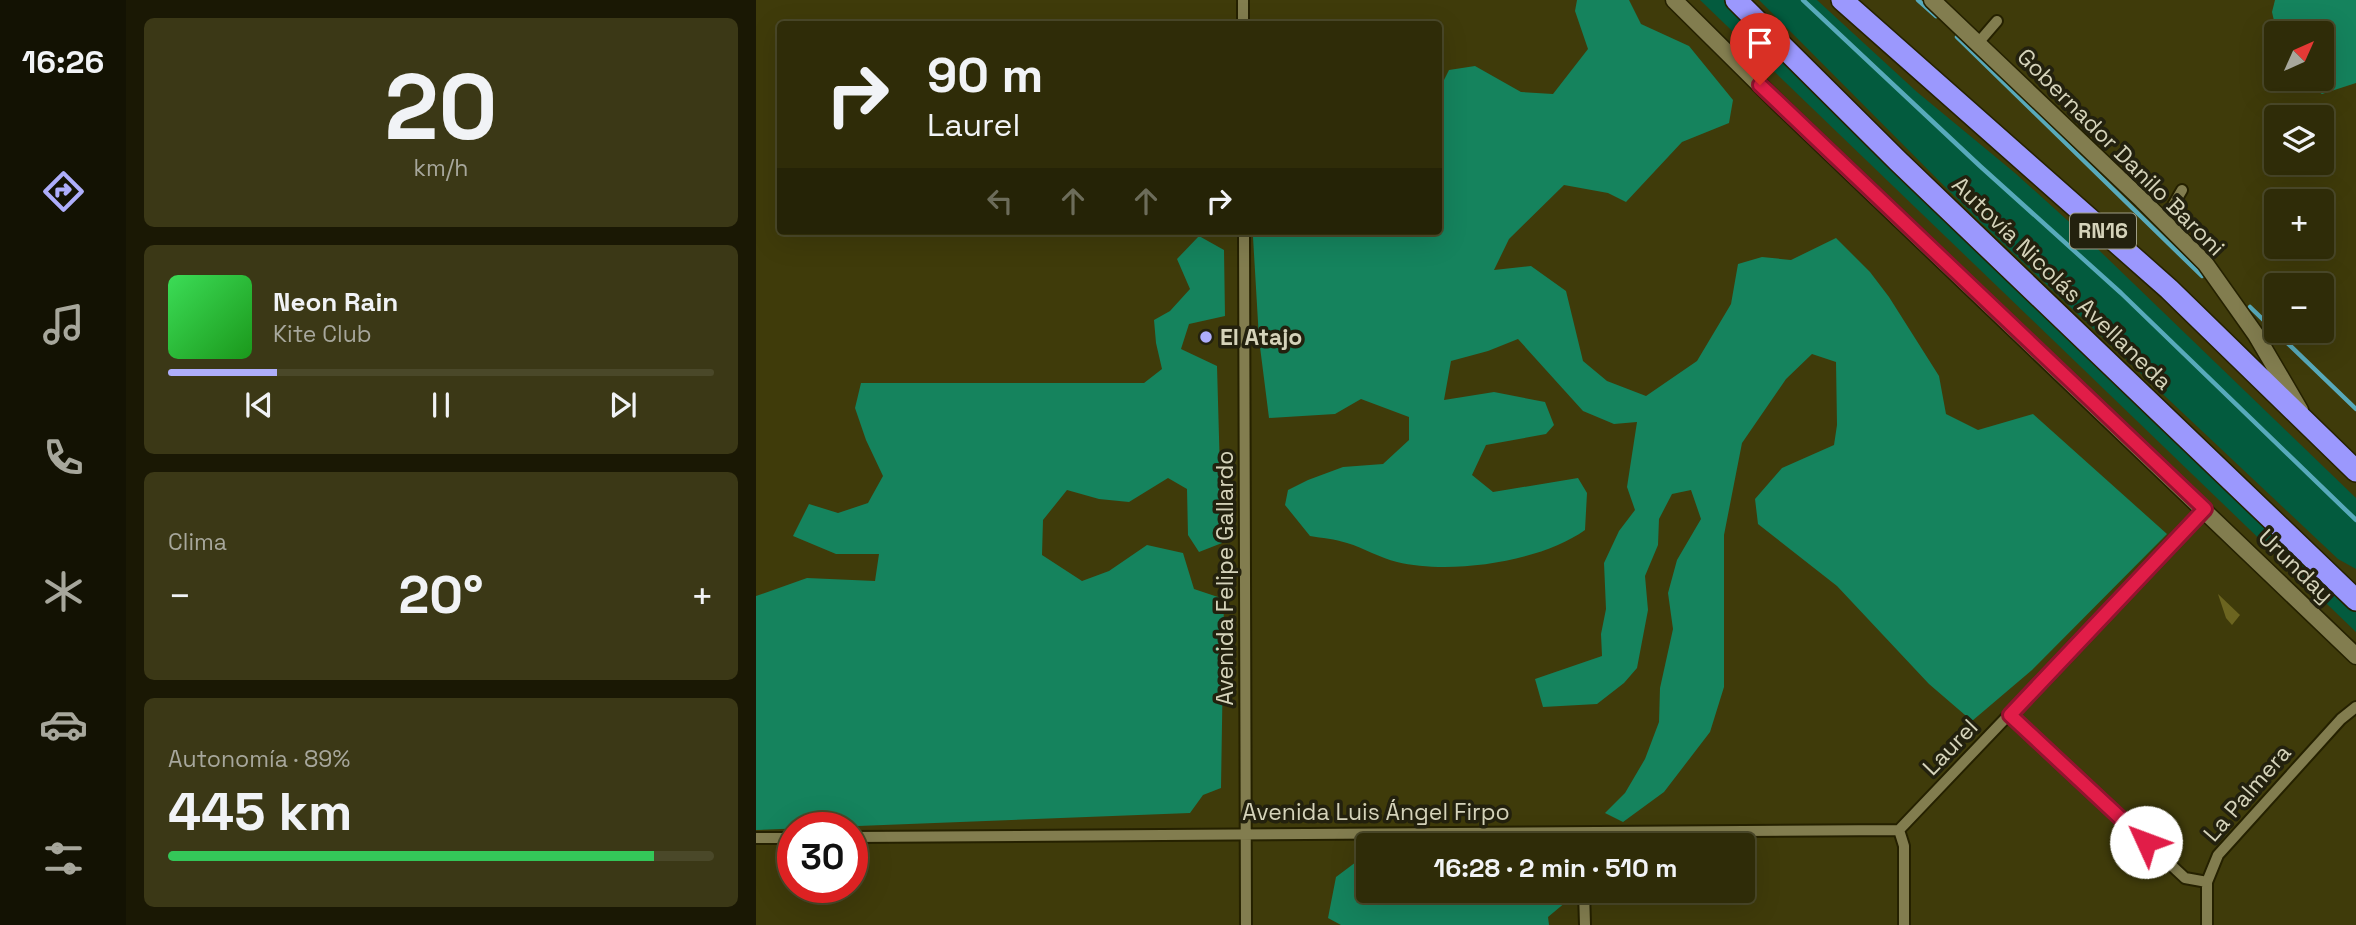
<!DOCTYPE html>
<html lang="es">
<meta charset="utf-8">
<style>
body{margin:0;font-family:"Space Grotesk",sans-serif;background:#3b3816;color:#f1f3f6;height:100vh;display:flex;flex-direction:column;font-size:26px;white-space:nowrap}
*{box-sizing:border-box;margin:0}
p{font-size:23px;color:#a7a79c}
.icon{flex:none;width:38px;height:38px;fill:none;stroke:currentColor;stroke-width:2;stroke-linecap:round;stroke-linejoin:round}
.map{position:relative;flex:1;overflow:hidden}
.drawer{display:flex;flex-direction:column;gap:18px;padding:18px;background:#1a1804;width:630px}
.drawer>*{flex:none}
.guide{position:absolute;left:21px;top:21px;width:665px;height:214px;border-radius:7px;box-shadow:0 7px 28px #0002,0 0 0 2px #4a4829;background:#2f2c08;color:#f1f3f6;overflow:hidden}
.needle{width:46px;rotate:45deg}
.buttons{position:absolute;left:1508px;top:21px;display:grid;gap:14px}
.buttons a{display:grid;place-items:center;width:70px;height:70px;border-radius:7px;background:#2f2c08;box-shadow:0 7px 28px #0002,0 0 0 2px #4a4829;font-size:35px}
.speed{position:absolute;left:21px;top:812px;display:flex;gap:14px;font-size:35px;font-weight:700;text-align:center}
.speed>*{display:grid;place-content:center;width:91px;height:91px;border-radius:50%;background:#2f2c08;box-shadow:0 7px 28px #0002,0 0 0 2px #4a4829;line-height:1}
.speed .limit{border:10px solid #d22;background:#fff;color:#111}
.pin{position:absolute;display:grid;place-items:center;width:60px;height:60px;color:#fff;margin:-72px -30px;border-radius:50% 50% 50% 0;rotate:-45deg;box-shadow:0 0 7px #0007}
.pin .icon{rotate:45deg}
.me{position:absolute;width:77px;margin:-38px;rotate:313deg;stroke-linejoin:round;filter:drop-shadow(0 0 5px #0008)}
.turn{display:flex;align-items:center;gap:24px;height:147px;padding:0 35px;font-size:32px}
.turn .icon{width:91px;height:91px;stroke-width:2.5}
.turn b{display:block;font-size:49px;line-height:60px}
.lanes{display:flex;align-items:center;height:66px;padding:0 35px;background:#0003;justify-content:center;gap:35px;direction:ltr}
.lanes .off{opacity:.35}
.big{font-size:52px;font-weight:800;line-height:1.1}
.drawer .card{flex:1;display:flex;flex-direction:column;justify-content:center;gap:10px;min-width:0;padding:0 24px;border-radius:10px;background:#3b3816}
.drawer .dial{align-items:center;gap:0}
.dial b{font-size:91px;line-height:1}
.song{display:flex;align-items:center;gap:21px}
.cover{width:84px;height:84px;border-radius:10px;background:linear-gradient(135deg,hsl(130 70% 55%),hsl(120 70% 35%))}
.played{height:7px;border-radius:4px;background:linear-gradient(90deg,#aeaefb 20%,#4a4829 20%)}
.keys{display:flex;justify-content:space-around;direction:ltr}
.heat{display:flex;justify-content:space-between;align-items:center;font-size:38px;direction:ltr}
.charge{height:10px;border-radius:5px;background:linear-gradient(90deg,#34c759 89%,#4a4829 0)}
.trip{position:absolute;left:600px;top:833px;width:399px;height:70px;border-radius:7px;background:#2f2c08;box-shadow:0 7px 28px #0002,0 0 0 2px #4a4829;font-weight:800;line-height:70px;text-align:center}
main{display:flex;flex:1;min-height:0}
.tab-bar{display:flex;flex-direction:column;width:126px;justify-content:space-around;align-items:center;background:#131203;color:#a7a79c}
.tab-bar .icon{width:49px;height:49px}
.tab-bar .active{color:#aeaefb}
.tab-bar b{font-size:32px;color:#f1f3f6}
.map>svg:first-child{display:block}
.green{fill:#035b3e}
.forest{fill:#15835d}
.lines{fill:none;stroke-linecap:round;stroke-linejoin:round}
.stream{stroke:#58aabb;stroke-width:4.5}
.building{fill:#6c6520}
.street-casing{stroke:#252100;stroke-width:14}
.secondary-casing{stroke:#252100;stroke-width:19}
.highway-casing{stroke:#252100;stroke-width:24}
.street{stroke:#827d4f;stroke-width:10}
.secondary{stroke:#827d4f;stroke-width:16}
.highway{stroke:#9b98fd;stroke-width:21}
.route-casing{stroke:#92132f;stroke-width:18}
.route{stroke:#e11d48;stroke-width:12}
.poi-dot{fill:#aeaefb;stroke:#23210e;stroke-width:2.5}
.labels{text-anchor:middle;stroke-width:7;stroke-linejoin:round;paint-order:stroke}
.shield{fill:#23210e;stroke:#a09e86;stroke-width:2}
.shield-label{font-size:21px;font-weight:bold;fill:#d5d3ba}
.street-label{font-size:23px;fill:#d5d3ba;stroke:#23210e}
.poi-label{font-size:23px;font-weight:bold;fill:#d5d3ba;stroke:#23210e;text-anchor:start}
</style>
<main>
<nav class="tab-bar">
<b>16:26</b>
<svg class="icon active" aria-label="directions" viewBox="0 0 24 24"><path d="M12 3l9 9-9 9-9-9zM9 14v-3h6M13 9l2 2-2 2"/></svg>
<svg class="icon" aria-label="music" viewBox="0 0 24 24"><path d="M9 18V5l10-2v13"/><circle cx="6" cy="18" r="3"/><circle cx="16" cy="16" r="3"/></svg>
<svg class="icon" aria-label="phone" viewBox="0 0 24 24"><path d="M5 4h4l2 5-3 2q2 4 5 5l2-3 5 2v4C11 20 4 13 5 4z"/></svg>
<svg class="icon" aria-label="climate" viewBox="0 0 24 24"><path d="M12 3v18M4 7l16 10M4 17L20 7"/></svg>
<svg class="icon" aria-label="car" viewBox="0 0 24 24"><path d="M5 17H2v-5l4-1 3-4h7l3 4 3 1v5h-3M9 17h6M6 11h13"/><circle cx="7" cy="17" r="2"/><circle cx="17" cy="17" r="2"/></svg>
<svg class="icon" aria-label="filters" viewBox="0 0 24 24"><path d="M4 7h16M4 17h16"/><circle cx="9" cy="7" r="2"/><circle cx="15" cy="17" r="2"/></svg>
</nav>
<section class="drawer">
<div class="card dial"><b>20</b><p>km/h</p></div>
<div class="card">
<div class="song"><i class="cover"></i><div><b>Neon Rain</b><p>Kite Club</p></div></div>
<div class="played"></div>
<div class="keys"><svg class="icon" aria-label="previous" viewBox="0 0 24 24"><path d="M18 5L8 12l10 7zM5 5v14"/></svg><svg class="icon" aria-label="pause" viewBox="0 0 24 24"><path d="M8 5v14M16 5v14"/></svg><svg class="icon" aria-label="next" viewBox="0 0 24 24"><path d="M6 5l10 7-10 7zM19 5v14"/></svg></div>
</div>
<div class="card"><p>Clima</p>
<div class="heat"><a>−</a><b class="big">20°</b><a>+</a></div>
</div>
<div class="card"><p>Autonomía · 89%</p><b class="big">445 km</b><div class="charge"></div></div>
</section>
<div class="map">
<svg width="1600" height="925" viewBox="0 0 1600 925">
<rect width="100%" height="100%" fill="#3f3b0a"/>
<path class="green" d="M944 0H969L1006 38 1600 610V632Z
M1003 0H1061L1161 92 1259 173 1321 229 1600 498V569L1582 559 1224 222Z"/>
<path class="forest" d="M821 0H873L885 24 933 46 977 100 973 123 926 142 870 202 852 193 808 185 753 239 738 270 775 266 810 291 827 361 851 381 890 396 941 361 975 304 982 264 1006 257 1035 260 1080 238 1114 272 1133 297 1183 376 1190 414 1222 430 1277 414 1411 534 1276 670 1216 721 1173 684 1081 586 1002 524 999 499 1026 468 1078 445 1081 425 1080 362 1056 354 1030 379 986 443 968 535V687L954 732 908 792 867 822 849 813 869 793 889 759 903 722 904 688 917 629 912 593 921 560 945 519 935 490 916 494 903 519 902 545 889 576 892 610 881 668 868 683 841 704 787 707 779 679 846 656 845 634 850 609 848 563 863 531 879 510 871 487 881 422 858 424 827 411 762 339 732 351 695 361 688 400 738 392 789 402 798 425 790 434 730 445 716 475 737 492 822 478 831 493 829 530C784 562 695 575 641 562 624 558 608 548 591 543 579 539 566 538 554 536L529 505 532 490 552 480 587 467 627 464 653 440V417L605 399 579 414 513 418 503 339 497 237 502 231H682L683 90 693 70 719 66 765 92 797 94 832 49 819 11Z
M1519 0H1600V83L1566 94 1542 79H1566V33L1521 34 1516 12Z
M443 236 468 250 469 316 433 324 425 349 461 366 466 543 443 552 432 535 431 489 412 478 373 502 343 499 311 490 287 520 286 555 326 581 353 571 391 545 427 553 438 589 468 599 465 788 447 795 434 813 0 830V596L51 578 119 581 123 554H80L37 536 53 504 82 513 112 503 127 476 110 440 99 408 105 383H388L406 369 400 343 398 320 414 311 434 289 421 259Z
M612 853V891L822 892 792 917 793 925H585L572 918 580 877Z"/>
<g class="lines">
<path class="stream" d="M1047 0 1224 166 1365 293 1600 520
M1162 0 1180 16
M1201 37 1446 276
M1494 307 1600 409"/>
</g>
<path class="building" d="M1462 594 1484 615 1476 625 1470 618Z"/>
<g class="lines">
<defs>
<path id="street" d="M487 0V24
M1222 43 1241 21
M1408 221 1426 190
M488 231 490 925
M1254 715 1429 878 1451 882
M1143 830 1449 509
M1143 830 1148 846V925
M96 837 1143 830
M0 838H37
M828 891 829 925
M1451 925V882L1462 855 1585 719 1600 707"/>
<path id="secondary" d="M918 0 1021 102 1600 656
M1176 0 1386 200 1449 263 1500 335 1544 410"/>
<path id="highway" d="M980 0 1142 161 1600 600
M1086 0 1413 289 1600 471"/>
</defs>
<use href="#street" class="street-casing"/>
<use href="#secondary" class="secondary-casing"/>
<use href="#highway" class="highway-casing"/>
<use href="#street" class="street"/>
<use href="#secondary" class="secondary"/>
<use href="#highway" class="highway"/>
</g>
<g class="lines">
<defs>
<path id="route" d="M1004 85 1449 509 1254 715 1390 842"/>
</defs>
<use href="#route" class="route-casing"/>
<use href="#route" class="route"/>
</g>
<circle class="poi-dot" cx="450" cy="337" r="7"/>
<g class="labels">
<rect class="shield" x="1314" y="213.5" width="66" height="35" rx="5"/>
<g class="shield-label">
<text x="1347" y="238">RN16</text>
</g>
<g class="street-label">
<text transform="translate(1365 152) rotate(45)" y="8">Gobernador Danilo Baroni</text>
<text transform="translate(1306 283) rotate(44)" y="8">Autovía Nicolás Avellaneda</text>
<text transform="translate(1540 566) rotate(44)" y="8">Urunday</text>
<text transform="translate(469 578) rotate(-90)" y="8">Avenida Felipe Gallardo</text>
<text transform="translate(1194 747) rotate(-46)" y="8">Laurel</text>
<text transform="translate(1491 793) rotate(-49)" y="8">La Palmera</text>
<text x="620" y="820">Avenida Luis Ángel Firpo</text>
</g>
<g class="poi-label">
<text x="464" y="345">El Atajo</text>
</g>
</g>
</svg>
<div class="buttons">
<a><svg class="needle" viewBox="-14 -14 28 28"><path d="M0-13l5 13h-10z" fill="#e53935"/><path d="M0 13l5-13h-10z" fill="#a7a79c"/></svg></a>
<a><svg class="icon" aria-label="layers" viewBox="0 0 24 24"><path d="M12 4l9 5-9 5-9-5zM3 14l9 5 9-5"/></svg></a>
<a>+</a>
<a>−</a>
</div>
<div class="speed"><div class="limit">30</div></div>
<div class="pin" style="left:1004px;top:85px;background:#d93025"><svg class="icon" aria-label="arrive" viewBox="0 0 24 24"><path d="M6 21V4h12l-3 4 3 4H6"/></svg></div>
<svg class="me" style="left:1390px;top:842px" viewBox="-20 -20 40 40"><circle r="19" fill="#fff"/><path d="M0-13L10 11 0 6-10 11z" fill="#e11d48"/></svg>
<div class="trip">16:28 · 2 min · 510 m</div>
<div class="guide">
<div class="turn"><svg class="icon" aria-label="right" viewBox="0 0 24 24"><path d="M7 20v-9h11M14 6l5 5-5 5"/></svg><div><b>90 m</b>Laurel</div></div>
<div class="lanes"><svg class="icon off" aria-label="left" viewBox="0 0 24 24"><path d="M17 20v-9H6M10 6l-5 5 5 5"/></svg><svg class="icon off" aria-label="ahead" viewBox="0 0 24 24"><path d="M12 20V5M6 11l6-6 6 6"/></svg><svg class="icon off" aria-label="ahead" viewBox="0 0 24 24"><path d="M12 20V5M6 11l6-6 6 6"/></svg><svg class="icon" aria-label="right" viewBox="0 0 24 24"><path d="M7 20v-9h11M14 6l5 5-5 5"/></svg></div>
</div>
</div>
</main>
